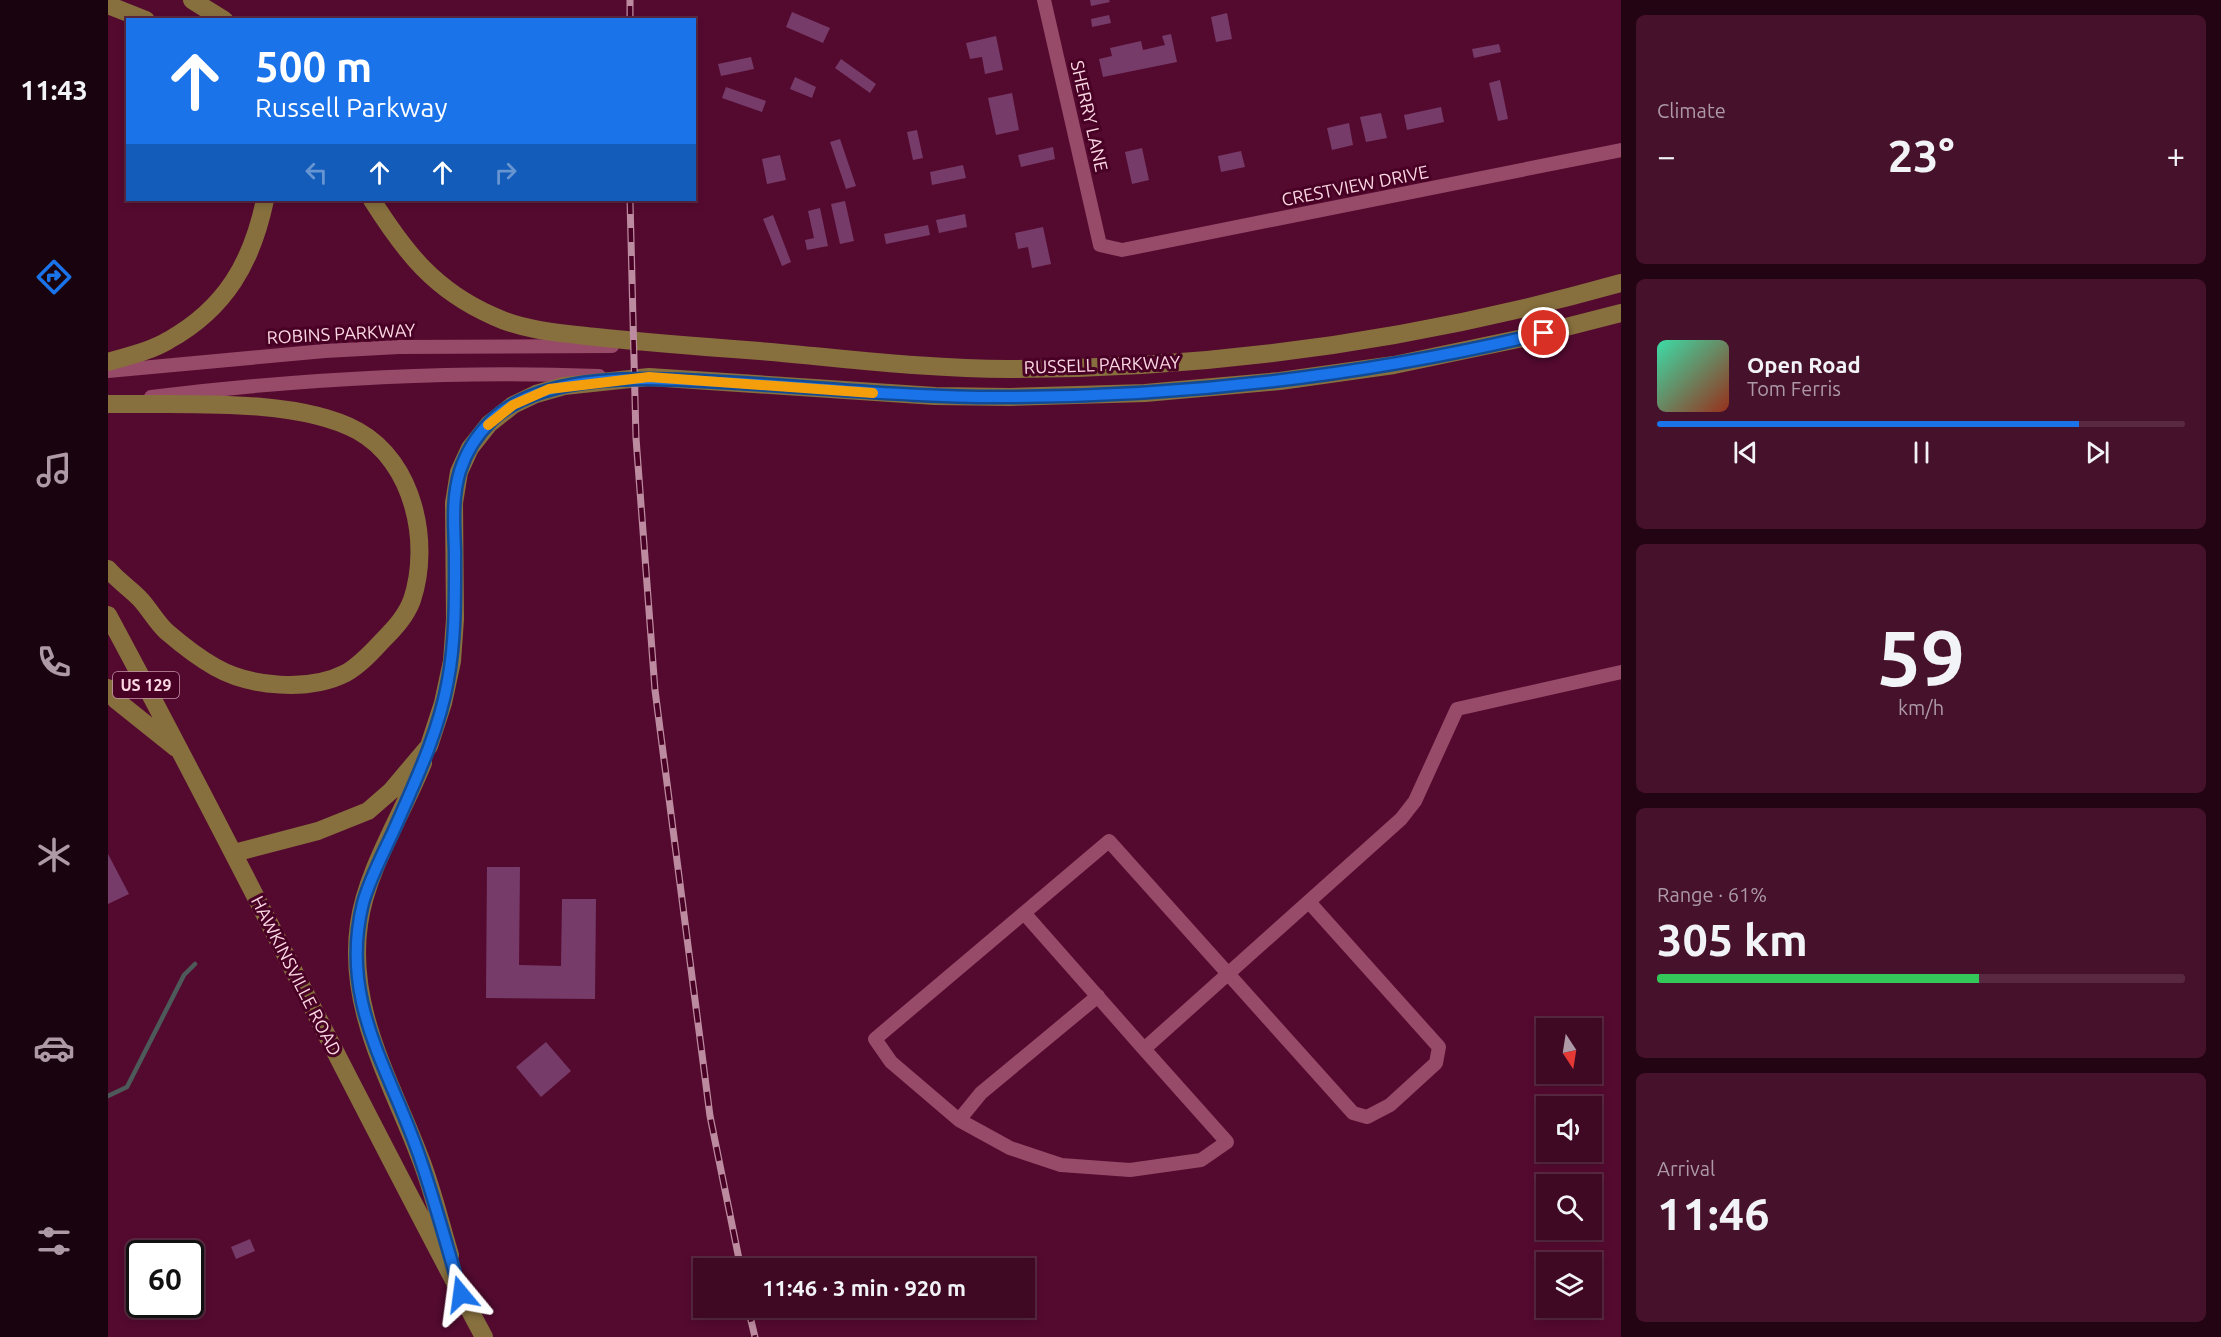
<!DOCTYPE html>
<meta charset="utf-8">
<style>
body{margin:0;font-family:Ubuntu,sans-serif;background:#46112b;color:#f1f3f6;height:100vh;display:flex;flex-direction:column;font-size:22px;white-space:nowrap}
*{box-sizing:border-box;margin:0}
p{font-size:20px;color:#ad9aa6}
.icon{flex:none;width:33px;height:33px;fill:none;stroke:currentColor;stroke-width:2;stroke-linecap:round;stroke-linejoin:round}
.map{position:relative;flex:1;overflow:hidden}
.details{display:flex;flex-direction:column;gap:15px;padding:15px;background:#230413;width:600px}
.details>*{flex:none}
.banner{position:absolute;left:18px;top:18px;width:570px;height:183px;border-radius:0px;box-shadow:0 3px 9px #0003,0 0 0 2px #582941;background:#1a73e8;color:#fff;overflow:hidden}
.needle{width:39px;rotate:168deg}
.fabs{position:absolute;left:1428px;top:1018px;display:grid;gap:12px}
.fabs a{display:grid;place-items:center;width:66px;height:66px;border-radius:0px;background:#3f0823;box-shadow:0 3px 9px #0003,0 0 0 2px #582941;font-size:30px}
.speed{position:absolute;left:18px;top:1240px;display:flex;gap:12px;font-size:30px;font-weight:700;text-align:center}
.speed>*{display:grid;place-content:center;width:78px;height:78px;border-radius:50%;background:#3f0823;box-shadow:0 3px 9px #0003,0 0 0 2px #582941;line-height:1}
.speed .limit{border:3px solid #111;border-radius:9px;background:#fff;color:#111}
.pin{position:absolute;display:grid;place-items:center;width:51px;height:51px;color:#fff;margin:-26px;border:3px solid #fff;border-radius:50%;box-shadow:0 2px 6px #0007}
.me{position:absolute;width:66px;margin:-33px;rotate:344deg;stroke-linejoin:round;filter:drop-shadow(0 0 4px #0008)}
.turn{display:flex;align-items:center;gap:21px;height:126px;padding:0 30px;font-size:27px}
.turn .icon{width:78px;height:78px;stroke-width:2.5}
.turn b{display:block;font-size:42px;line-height:51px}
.lanes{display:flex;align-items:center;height:57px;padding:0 30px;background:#0003;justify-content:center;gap:30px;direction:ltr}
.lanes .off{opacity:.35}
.big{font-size:45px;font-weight:600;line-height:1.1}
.details .tile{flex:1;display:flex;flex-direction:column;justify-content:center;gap:9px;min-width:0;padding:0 21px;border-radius:9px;background:#46112b}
.details .dial{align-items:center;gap:0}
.dial b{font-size:78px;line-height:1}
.song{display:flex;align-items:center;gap:18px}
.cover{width:72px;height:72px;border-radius:9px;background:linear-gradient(135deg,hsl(160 70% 55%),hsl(10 70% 35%))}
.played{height:6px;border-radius:3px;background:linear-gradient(90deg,#1a73e8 80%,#582941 80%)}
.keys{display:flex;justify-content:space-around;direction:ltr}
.heat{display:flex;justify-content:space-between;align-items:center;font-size:33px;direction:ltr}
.charge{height:9px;border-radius:4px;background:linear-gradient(90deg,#34c759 61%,#582941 0)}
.trip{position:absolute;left:585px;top:1258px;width:342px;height:60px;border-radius:0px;background:#3f0823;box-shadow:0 3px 9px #0003,0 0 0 2px #582941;font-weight:600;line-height:60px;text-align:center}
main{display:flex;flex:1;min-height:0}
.menu{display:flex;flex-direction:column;width:108px;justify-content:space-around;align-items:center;background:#19030e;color:#ad9aa6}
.menu .icon{width:42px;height:42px}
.menu .on{color:#1a73e8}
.menu b{font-size:27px;color:#f1f3f6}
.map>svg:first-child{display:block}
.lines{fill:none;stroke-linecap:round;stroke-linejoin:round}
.stream{stroke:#4d5a59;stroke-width:4.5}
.building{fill:#773b69}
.minor{stroke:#984a69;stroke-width:14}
.major{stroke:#87703e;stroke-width:18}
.rail-casing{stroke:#bd8b9f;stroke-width:7}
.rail{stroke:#480025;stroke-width:4.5;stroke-dasharray:14;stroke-linecap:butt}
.route-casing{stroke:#114b97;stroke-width:15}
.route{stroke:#1a73e8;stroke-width:10}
.slow{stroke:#f59e0b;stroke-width:10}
.labels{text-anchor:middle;stroke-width:6;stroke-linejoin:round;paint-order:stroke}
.shield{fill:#480025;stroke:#c596a9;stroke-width:1.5}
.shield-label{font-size:16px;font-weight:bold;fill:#fbd7e2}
.street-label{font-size:18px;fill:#fbd7e2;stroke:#480025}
</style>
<main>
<nav class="menu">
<b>11:43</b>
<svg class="icon on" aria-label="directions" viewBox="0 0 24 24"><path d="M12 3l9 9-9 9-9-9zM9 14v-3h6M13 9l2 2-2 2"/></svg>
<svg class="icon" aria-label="music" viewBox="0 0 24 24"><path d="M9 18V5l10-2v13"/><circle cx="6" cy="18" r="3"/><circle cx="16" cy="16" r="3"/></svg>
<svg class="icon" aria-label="phone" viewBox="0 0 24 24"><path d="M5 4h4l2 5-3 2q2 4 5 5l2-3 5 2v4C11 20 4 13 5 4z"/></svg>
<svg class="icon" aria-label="climate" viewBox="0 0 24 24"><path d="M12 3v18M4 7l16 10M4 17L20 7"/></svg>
<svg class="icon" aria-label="car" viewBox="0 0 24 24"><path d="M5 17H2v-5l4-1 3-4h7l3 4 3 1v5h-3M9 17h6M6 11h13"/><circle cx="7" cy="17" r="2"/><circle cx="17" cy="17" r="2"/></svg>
<svg class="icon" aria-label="filters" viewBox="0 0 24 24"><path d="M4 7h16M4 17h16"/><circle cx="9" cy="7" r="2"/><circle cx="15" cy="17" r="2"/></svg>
</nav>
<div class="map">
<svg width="1513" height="1337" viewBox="0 0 1513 1337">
<rect width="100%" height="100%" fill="#540a2f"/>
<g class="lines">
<path class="stream" d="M0 1096 19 1087 76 975 87 964"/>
</g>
<path class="building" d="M982 0H1001L1002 2 983 6Z
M684 12 722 28 715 43 678 27Z
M1119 13 1124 39 1108 42 1103 17Z
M1001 15 1003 23 984 27 983 19Z
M1063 34 1069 62 995 77 991 59 1004 56 1002 48 1033 41 1035 50 1057 45 1054 36Z
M888 36 895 70 877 74 874 57 862 59 858 43Z
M1391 44 1393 52 1366 58 1364 49Z
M643 57 646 69 613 76 610 64Z
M733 59 768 84 762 93 727 68Z
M687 77 708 87 704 98 682 89Z
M1392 80 1400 119 1390 121 1381 83Z
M618 87 658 101 654 112 614 98Z
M904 93 911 130 888 135 880 98Z
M1333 107 1336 122 1299 130 1296 115Z
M1273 113 1279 138 1258 142 1252 117Z
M1241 123 1245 145 1224 150 1219 128Z
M809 130 815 158 805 160 799 132Z
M732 139 748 186 738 189 722 142Z
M945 147 947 159 913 167 910 155Z
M1034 148 1041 180 1024 184 1017 152Z
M1133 151 1137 167 1113 172 1110 156Z
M672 155 678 180 659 184 654 159Z
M855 165 858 178 824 185 822 172Z
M737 201 746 241 732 244 723 204Z
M712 208 720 246 699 250 697 240 706 238 700 211Z
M857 214 859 227 831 233 828 220Z
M665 215 683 262 674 266 655 219Z
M820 225 822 235 778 244 776 234Z
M935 227 943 264 924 268 920 247 910 249 907 233Z
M0 854 21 894 0 904Z
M379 867H412L411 965 453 966 454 899H488L487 999 378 998Z
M438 1042 463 1071 433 1097 408 1067Z
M142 1239 147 1251 128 1259 123 1247Z"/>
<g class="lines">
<path class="minor" d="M936 0 992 245 1014 250 1513 150
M0 371 217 351 291 347 504 346
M43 397C191 379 341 370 491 376
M916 913 1001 841 1245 1113 1259 1117 1282 1105 1328 1063 1331 1047 1201 902
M1036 1049 1119 1142 1093 1160 1022 1170 953 1165 902 1148 851 1120 783 1062 767 1039 916 913 1036 1049 1293 819 1307 801 1349 709 1513 672
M851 1120 873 1093 990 996"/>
<path class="major" d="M84 0 116 20
M0 5 38 20
M264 200C297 252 326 290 385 316 417 331 453 333 488 337 542 343 597 347 652 351 735 358 817 369 901 369 1109 369 1314 339 1513 283
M0 362C20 356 43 351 61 340 118 308 144 262 157 200
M0 404C70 405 189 397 250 431 306 462 323 543 304 600 298 616 287 628 275 640 264 652 252 665 238 673 201 692 142 687 107 667 91 658 73 644 59 632 49 623 42 610 33 600 23 589 10 581 0 569
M0 615C129 854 248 1098 376 1337
M0 688 8 700 68 748
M315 763C295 813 258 871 251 924 239 1008 282 1079 311 1155 324 1187 332 1222 342 1255
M126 853 210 831 260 811 283 791 321 746 335 703 344 661 347 619 346 503 351 472 362 448 381 424 405 405 428 394 456 386 541 377 827 396 902 397 1037 393 1172 381 1286 365 1415 338 1513 313"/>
<defs>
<path id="rail" d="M522 20V0
M522 200 528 438 547 690 602 1116 633 1269
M640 1308 647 1337"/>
</defs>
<use href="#rail" class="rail-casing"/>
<use href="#rail" class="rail"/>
</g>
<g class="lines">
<defs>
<path id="route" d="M353 1294C340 1250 328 1205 313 1161 284 1072 230 1003 255 903 262 878 275 854 286 830 307 782 331 732 340 680 348 637 347 594 347 551 346 524 344 497 352 471 358 452 369 435 383 421 435 370 546 378 613 382 710 387 805 398 902 397 1082 396 1261 375 1436 333"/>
</defs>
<use href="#route" class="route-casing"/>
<use href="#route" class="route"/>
<path class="slow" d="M380 425 405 405 441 389 541 377 765 393"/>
</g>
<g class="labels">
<rect class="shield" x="5" y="672" width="66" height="26" rx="4.5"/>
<g class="shield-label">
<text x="38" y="691">US 129</text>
</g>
<g class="street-label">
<text transform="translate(981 116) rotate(77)" y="6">SHERRY LANE</text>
<text transform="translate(1247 186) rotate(-11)" y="6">CRESTVIEW DRIVE</text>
<text transform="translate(233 334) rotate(-3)" y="6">ROBINS PARKWAY</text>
<text transform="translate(994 365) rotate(-2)" y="6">RUSSELL PARKWAY</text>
<text transform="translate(188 976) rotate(63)" y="6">HAWKINSVILLE ROAD</text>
</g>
</g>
</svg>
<div class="fabs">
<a><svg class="needle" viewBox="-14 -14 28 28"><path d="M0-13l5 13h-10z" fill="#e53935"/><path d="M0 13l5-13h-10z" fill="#ad9aa6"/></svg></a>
<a><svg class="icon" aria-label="sound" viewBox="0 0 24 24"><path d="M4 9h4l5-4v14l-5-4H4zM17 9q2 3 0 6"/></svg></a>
<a><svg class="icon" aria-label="search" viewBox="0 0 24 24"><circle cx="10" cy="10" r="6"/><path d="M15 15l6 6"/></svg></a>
<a><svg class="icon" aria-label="layers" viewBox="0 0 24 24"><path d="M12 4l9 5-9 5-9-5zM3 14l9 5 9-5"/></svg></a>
</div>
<div class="speed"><div class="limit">60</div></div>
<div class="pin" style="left:1436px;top:333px;background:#d93025"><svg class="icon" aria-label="arrive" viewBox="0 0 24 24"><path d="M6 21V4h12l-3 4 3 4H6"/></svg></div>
<svg class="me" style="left:353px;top:1294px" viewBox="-20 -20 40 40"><path d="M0-17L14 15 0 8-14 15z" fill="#1a73e8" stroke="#fff" stroke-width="4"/></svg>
<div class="trip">11:46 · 3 min · 920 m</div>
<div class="banner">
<div class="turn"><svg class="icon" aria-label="ahead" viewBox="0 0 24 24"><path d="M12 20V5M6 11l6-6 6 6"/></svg><div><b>500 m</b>Russell Parkway</div></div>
<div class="lanes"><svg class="icon off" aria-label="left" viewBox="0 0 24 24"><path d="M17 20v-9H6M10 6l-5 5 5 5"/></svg><svg class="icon" aria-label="ahead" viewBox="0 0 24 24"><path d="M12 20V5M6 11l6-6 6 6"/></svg><svg class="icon" aria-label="ahead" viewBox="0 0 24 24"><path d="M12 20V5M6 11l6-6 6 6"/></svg><svg class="icon off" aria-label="right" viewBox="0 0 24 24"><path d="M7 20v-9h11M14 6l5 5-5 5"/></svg></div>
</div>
</div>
<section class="details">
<div class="tile"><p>Climate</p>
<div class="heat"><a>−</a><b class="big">23°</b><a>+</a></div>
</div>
<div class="tile">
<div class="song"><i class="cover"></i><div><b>Open Road</b><p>Tom Ferris</p></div></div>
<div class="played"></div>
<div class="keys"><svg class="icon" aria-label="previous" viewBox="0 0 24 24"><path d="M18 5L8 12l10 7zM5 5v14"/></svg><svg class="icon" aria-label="pause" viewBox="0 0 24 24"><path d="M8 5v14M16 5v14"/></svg><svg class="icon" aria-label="next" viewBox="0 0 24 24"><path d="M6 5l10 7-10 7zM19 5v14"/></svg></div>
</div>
<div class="tile dial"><b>59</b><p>km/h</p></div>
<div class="tile"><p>Range · 61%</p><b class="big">305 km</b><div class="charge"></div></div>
<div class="tile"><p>Arrival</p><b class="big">11:46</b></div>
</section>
</main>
